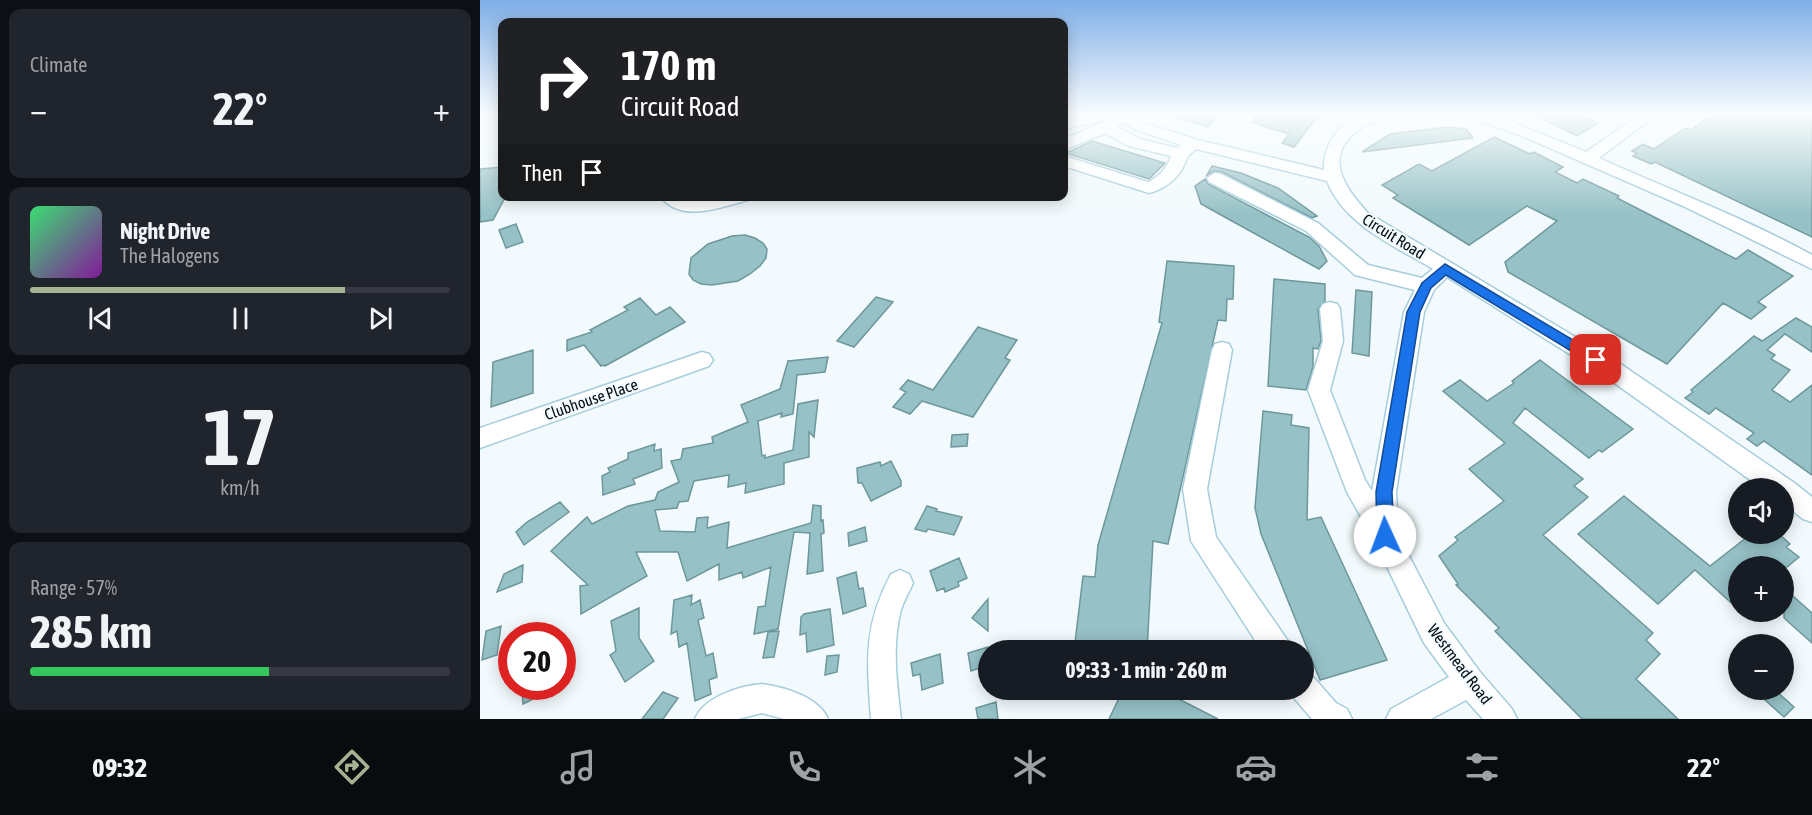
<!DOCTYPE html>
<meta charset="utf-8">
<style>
body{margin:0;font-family:"Asap Condensed",sans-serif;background:#20242c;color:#f1f3f6;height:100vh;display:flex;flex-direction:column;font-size:22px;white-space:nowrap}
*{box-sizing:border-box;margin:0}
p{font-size:20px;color:#9ea1a6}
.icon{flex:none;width:33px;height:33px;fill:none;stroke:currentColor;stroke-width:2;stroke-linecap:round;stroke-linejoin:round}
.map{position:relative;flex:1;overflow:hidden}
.sheet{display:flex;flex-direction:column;gap:9px;padding:9px;background:#0d0f14;width:480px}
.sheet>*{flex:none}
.top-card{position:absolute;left:18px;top:18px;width:570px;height:183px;border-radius:12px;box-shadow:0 3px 15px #0003;background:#202124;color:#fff;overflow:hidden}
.buttons{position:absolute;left:1248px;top:478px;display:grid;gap:12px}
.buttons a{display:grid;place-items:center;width:66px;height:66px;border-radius:50%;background:#171b24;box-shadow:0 3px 15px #0003;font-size:30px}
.speed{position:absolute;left:18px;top:622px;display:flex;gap:12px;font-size:30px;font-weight:700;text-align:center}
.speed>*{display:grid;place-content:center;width:78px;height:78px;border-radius:50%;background:#171b24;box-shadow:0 3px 15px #0003;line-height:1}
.speed .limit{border:9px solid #d22;background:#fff;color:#111}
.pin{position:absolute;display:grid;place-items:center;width:51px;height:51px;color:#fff;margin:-26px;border-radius:12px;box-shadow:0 3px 9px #0006}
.me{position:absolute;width:66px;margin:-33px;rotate:358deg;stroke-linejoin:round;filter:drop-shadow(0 0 4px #0008)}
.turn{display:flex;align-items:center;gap:21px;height:126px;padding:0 24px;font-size:27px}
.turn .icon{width:78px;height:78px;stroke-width:2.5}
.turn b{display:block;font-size:42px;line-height:51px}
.then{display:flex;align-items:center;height:57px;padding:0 24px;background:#0003;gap:12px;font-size:22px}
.big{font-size:45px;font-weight:700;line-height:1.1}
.sheet .card{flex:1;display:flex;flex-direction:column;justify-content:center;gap:9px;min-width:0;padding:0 21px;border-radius:12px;background:#20242c}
.sheet .dial{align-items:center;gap:0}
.dial b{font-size:78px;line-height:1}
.song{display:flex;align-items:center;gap:18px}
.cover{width:72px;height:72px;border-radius:9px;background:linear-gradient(135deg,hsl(140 70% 55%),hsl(290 70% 35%))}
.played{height:6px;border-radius:3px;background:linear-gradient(90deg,#a5b393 75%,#363941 75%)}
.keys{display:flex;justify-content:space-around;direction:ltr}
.heat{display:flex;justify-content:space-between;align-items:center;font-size:33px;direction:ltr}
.charge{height:9px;border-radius:4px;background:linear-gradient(90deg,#34c759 57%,#363941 0)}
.trip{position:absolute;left:498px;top:640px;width:336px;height:60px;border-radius:30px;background:#171b24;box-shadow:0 3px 15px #0003;font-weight:700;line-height:60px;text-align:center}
.tabs{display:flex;height:96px;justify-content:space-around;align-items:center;background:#090b0e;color:#9ea1a6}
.tabs .icon{width:42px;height:42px}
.tabs .current{color:#a5b393}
.tabs b{font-size:27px;color:#f1f3f6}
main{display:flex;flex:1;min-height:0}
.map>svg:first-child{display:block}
.building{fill:#96c1c6;stroke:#6d979b;stroke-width:1.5}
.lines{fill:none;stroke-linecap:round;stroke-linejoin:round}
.minor-casing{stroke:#a6cddc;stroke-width:3}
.minor{fill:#fff;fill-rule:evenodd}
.route{fill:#1a73e8;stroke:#114b97;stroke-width:1.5}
.labels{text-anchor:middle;stroke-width:4.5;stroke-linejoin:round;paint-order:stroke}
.street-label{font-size:16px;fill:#020d12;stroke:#f2fafd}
</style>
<main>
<section class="sheet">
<div class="card"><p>Climate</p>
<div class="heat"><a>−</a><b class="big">22°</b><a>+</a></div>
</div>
<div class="card">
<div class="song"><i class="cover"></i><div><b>Night Drive</b><p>The Halogens</p></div></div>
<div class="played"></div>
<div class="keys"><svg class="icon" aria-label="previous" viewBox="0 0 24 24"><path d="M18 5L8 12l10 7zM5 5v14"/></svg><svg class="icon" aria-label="pause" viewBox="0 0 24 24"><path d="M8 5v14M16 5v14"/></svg><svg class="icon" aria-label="next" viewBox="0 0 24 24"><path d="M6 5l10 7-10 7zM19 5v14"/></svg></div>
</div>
<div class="card dial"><b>17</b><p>km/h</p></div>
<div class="card"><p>Range · 57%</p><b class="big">285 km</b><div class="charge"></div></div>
</section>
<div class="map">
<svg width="1332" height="719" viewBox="0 0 1332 719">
<rect width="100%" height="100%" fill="#f2fafd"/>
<path class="building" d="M695 114H739L728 127 695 117Z
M778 114H839L814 147 802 143 809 134 771 122Z
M1053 114H1100L1118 123 1097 136Z
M1233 114H1332V237L1175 162 1171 164 1153 156 1157 153 1152 151 1163 144 1174 149 1205 128 1211 130Z
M967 127 986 129 993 138 882 152 910 134Z
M1014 137 1050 154 1054 152 1083 167 1075 172 1097 183 1103 179 1139 196 1137 198 1256 259 1268 250 1313 276 1278 302 1286 307 1271 319 1243 303 1187 364 1028 272 1025 262 1077 221 1047 206 989 245 913 198 918 195 902 185 939 164 952 171Z
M612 141 685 163 669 179 586 153Z
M732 166 761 173 798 188 837 216 832 218 742 172 734 171 727 175Z
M22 167V196H26L13 220 0 222V169Z
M725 179 728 184 829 237 839 246 847 261 839 269 721 204 715 186Z
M36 224 43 242 26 248 19 230Z
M265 235 275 238 283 243 287 249 286 258 280 266 270 274 258 281 232 285 221 284 213 280 209 274 211 258 228 244 252 236Z
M687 261 754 266 753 299H747L746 321 738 320 688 544 673 541 667 651H594L603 576 615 577 618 545 682 323 679 322Z
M794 279 845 284V301L838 309 841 341 838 349 833 348V367L826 390 788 386Z
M876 290 892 292 889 356 872 353Z
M396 297 413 302 374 347 357 341Z
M160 298 176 315 190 307 205 322 125 366 124 365 121 366 104 345 87 351V340L112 332 110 330 148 310 144 307Z
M1316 318 1332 327V352L1305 334 1287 350 1295 355 1291 359 1310 370 1292 390 1310 402 1332 385V475L1284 441 1277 446 1267 439 1274 433 1236 408 1229 414 1205 398 1213 392 1211 390 1274 336 1282 341Z
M498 327 537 340 525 358 530 360 493 417 442 401 430 414 413 407 426 392 420 389 428 380 453 390Z
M53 350V393L11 407 13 362Z
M348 357 345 372 317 375 313 414 301 417 302 413 278 421 282 456 285 455V458L313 450 318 404 338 400 334 437 329 432V457L304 463V484L265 493 266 483 248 487 249 475 214 481 208 501 199 502 197 508 175 510 180 531 215 532 217 518 228 517 227 528 249 522 247 548 331 523 333 505 341 506V521L343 520 344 533 341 534 343 571 327 574 330 533 314 532 298 629 274 634 278 607 285 606 291 567 263 578 262 572 239 580V564L207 581 198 552H156L167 576 101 614 100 586 108 585 71 551 107 517 112 524 148 506 175 500 178 492 199 482 191 461 201 459 203 449 233 443 232 437 268 422 261 405 300 389 308 361Z
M1060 360 1153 429 1122 452 1119 450 1109 458 1045 408 1033 423 1103 479 1094 486 1108 497 1063 535 1173 633 1166 640 1180 654 1156 679 1198 719H1102L1015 631 1019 628 976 585 978 584 959 556 978 540 975 537 1024 501 989 469 1025 443 963 391 980 380 1007 401 1034 383 1032 381Z
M783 411 812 415 811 425 829 428 827 520 841 517 907 660 840 680 781 534 775 508Z
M488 434 487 446 471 447 472 435Z
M175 444 174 451 181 449 182 468 153 479 155 484 123 495 122 476 130 472 128 468 148 459V453Z
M411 461 421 481V486L391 501 382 483H378L377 468 400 462 401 466Z
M1144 496 1230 566 1271 534H1299L1310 544 1306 547 1319 557 1307 567H1258V609L1215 570 1178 604 1098 534Z
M80 502 89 512 44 545 36 532 47 522Z
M447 506 457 509 456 511 482 517 474 535 448 529 446 532 435 529Z
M385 527 387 541 369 546 368 533Z
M479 558 487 578 478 582 479 586 465 592 464 588 457 591 450 571Z
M43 565 42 582 17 592 24 574Z
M376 572 379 589 383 588 386 606 363 614 357 578Z
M1304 588 1332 613V643L1304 618Z
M212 595 211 605 220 600 224 618 218 620 226 656 233 653 237 677 229 680 231 694 215 701 207 643 199 647 197 631 191 634 194 600Z
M508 599V631L492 618Z
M159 608V638L174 661 145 682 130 655 136 651 131 621Z
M350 609 354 645 327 652 326 633 320 635 321 617 324 614Z
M21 626 17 655 2 660 6 631Z
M299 631 294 657 283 658 288 632Z
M508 647V665L491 671 488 653Z
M460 654 463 683 442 690 440 674 433 676 431 663Z
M359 655 357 672 345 675 347 656Z
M42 687H58L59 696 43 704Z
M643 690H681L738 719H629Z
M1274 690H1295L1314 707 1304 717Z
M183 692 198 698 183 719H162Z
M516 702 518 719H498L496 708Z"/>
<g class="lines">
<defs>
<path id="minor" d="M610 114 631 116 628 119 584 129V121Z
M634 114H652L664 123 718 140 844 170C842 146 861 119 886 114 892 113 899 114 905 114 899 121 889 123 881 128 842 155 863 186 888 213L1142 365 1313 482 1332 497V522L1323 519 1304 504V489H1283L1126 377 967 277 954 290 944 312 916 492 918 535 964 623 1000 672 1032 709 1037 719H1003L986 700 951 719H906L911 709 969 677 944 643 893 538 867 492 828 390 843 341 840 309 843 304 850 302 857 304 860 309 863 341 850 390 885 480 892 491 924 312 935 290 875 275 826 231 729 182 727 178 735 173 741 174 838 223 888 265 942 278 953 269C915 246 864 225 847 181L716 149C708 155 708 157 704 165 698 179 683 190 669 193L584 166V156L668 182C679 177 687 168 691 156L649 146 625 133 584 150V139L636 117ZM643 122 654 129 701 145 697 148 660 139 637 127Z
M987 114 1017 116 1106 152 1160 114H1177L1119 158C1190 190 1263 217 1332 255V269L1203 206 1042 136 989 117Z
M180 196H200L213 201 241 196H270L268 200C241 207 201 224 180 196Z
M742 342 749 344 752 350 727 489 736 537 808 641 812 651H782L711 541 703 489 732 350 735 344Z
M222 352 229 354 233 360 229 366 0 448V428Z
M420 570 429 574 433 583C429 593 422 603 420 614 412 648 417 685 421 719H391C387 661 383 627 411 574Z
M824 674 834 678 856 703 867 709 872 719H832L814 698 810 690H824Z
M282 684C304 687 339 697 348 719H304L282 713 258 719H215C224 697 259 686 282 684Z"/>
</defs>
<use href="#minor" class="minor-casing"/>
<use href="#minor" class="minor"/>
</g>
<linearGradient id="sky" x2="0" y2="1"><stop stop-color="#7faee7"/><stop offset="0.53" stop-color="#f9fdfe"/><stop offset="1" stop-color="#f9fdfe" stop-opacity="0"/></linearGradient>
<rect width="1332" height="215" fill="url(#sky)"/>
<path class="route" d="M965 264 1120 356 1122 360 1116 365 1111 363 966 275 951 288 940 312 912 492 914 536 911 541 905 543 900 541 897 536 896 492 927 312 942 283Z"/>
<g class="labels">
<g class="street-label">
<text transform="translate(914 236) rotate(32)" y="6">Circuit Road</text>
<text transform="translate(111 399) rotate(-19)" y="6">Clubhouse Place</text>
<text transform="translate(980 664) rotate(53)" y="6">Westmead Road</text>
</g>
</g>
</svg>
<div class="buttons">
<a><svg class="icon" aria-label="sound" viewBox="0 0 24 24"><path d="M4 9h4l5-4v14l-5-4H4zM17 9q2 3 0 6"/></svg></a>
<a>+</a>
<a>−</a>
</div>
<div class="speed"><div class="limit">20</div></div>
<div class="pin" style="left:1116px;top:360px;background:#d93025"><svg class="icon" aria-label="arrive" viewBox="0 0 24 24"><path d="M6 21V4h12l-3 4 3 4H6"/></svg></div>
<svg class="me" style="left:905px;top:536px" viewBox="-20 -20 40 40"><circle r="19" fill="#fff"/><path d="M0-13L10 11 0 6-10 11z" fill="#1a73e8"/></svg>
<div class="trip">09:33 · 1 min · 260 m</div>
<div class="top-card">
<div class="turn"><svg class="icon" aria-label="right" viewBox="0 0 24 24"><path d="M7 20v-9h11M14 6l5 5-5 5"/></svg><div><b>170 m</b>Circuit Road</div></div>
<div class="then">Then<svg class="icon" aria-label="arrive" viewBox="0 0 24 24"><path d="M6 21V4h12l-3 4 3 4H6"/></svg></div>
</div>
</div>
</main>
<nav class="tabs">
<b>09:32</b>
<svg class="icon current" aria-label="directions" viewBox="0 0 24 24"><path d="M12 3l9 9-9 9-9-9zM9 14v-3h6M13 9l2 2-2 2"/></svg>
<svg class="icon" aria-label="music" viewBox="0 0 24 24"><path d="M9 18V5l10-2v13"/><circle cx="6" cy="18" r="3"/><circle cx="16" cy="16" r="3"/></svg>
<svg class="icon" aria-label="phone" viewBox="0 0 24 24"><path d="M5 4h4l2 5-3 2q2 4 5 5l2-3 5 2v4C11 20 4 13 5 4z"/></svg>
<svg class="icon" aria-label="climate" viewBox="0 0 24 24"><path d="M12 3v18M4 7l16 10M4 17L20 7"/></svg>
<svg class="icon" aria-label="car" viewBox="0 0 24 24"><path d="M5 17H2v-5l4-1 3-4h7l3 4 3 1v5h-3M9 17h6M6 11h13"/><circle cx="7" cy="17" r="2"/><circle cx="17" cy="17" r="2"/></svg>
<svg class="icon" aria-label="filters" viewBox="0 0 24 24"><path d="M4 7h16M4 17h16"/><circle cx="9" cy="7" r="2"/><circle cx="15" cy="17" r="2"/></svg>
<b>22°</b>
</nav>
